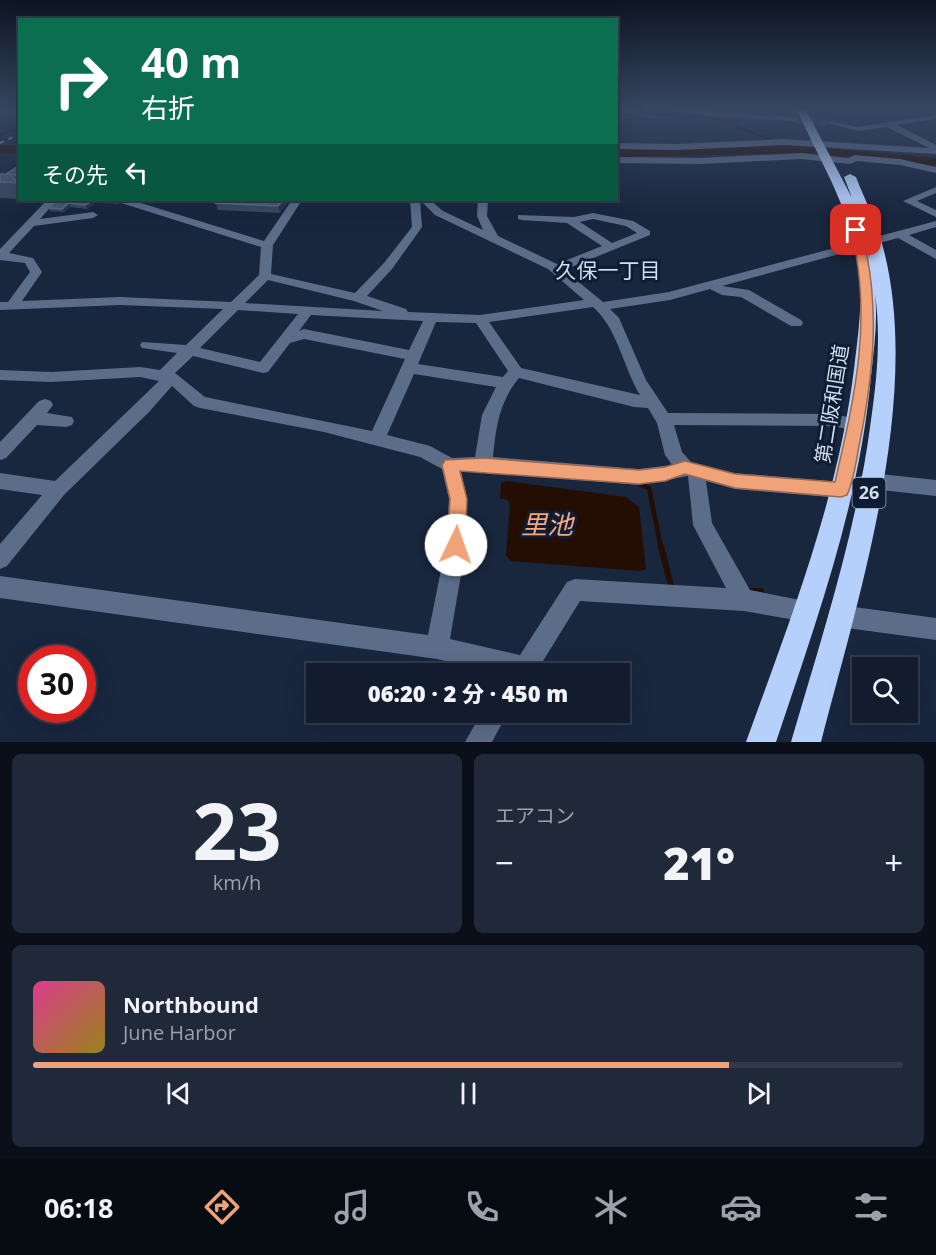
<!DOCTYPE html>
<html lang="ja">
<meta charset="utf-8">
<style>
body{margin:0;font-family:"Open Sans","Noto Sans JP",sans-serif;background:#1f293a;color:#f1f3f6;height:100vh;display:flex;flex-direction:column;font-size:22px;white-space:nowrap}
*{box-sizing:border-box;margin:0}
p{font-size:20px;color:#9ca1aa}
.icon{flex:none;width:33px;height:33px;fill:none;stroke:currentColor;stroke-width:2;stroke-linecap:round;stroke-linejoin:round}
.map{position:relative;height:742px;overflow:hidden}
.sheet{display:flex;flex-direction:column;gap:12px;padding:12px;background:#0a0f19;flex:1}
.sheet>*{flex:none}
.hud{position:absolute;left:18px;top:18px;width:600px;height:183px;border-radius:0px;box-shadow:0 6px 24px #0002,0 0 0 2px #313a4a;background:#0b6e4f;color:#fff;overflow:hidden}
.controls{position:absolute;left:852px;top:657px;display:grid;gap:12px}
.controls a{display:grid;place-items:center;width:66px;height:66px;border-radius:0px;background:#121c2e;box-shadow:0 6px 24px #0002,0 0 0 2px #313a4a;font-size:30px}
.speed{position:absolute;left:18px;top:645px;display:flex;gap:12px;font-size:30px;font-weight:700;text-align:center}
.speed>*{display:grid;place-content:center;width:78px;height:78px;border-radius:50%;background:#121c2e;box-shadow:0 6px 24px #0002,0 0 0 2px #313a4a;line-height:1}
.speed .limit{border:9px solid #d22;background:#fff;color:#111}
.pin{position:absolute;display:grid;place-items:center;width:51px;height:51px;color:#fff;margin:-26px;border-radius:12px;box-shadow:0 3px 9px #0006}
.me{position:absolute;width:66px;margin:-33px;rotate:3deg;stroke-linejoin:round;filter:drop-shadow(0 0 4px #0008)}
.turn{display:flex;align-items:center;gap:21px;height:126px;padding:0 24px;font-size:27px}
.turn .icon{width:78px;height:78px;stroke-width:2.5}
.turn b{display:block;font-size:42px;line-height:51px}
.then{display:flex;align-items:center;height:57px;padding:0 24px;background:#0003;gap:12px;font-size:22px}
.big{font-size:45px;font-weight:800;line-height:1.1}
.sheet .widget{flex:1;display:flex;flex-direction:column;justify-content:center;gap:9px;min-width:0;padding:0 21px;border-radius:9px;background:#1f293a}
.sheet .dial{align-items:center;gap:0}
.dial b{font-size:78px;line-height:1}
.song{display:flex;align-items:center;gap:18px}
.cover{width:72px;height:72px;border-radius:9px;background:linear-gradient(135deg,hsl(330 70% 55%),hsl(50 70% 35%))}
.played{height:6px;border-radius:3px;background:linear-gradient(90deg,#f0a279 80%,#313a4a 80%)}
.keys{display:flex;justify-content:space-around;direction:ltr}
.heat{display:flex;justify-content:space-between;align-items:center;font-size:33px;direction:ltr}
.sheet .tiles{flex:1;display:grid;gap:12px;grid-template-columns:1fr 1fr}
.widget:last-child{grid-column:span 2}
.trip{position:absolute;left:306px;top:663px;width:324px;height:60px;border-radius:0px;background:#121c2e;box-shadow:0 6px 24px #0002,0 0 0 2px #313a4a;font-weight:800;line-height:60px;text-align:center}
.tabs{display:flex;height:96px;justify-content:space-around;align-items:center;background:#070b12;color:#9ca1aa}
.tabs .icon{width:42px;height:42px}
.tabs .active{color:#f0a279}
.tabs b{font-size:27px;color:#f1f3f6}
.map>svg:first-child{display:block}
.water{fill:#240d02}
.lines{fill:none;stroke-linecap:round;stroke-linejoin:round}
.stream-far2{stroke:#240d02;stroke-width:2}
.stream-far1{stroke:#240d02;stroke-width:4.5}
.stream{stroke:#240d02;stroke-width:6}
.river{fill:#240d02;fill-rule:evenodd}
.minor-tunnel{stroke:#344158;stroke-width:8;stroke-dasharray:8 4.5;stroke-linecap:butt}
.path{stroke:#525f74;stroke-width:1.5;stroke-dasharray:2 1.5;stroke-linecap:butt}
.minor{fill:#5c6d8a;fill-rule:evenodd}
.highway{fill:#b6d0fc;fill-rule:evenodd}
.rail{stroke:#9ca7ba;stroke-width:2;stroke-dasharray:4.5 4.5;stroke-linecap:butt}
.wall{fill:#3a4963}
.shaded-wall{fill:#26344e}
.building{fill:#4b5972;stroke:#606d85;stroke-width:1.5}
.route{fill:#f0a279;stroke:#9c694f;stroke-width:1.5}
.labels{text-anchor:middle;stroke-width:6;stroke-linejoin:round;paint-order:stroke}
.shield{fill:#0e1c34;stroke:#97a2b5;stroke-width:1.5}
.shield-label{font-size:18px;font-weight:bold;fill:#d2dcec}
.street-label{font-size:20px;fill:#d2dcec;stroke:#0e1c34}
.neighbourhood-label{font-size:21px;fill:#d2dcec;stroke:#0e1c34}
.near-water-label{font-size:26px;font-style:italic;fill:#fba87d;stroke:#0e1c34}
</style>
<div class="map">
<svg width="936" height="742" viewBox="0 0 936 742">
<rect width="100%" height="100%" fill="#18263e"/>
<path class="water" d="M506 481 626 497 639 507 646 569 640 571 511 561 506 555 510 507 508 500 500 498 501 483Z"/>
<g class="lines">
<path class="stream-far2" d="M703 114 775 141
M0 135 20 127
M782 144 789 149"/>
<path class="stream-far1" d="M639 484 649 488 661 548"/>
<path class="stream" d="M661 547 671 585
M751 591H761"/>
<path class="river" d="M0 145H20V153H0Z
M790 145 936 158V166L808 153 616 157V149Z"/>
<path class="minor-tunnel" d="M795 119 831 123"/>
<path class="path" d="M616 118 643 116 679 119"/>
<path class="minor" d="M3 110H13L0 116V111Z
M674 110 795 117 799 119 795 121 707 116Z
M936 115V119L897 125 936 145V154L784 145 677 150 616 149V143L677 144 784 139 929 148 887 127 858 131 827 123 831 121 858 127Z
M801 153 848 158 855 155 900 159 936 167V173L900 165 857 161 850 164 801 159 700 164 616 163V157L700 158Z
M936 187V193L917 201 936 210V217L903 201Z
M47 200H57L40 219 93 212 98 215 93 218 34 226 9 253 33 258 42 272 22 301 120 297 231 302 259 275 261 247 118 202 117 200H131L264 241 292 200H302L273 245 271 274 355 293 384 263 412 227 410 200H430L443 211 483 230 477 216 478 200H488L487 216 498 236 557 264 602 246 567 223 522 220 518 219V215L574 217 593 213 633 221 650 231V235L564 270 603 302 669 292 936 221V227L909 235 936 250V259L898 238 722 286 749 290 801 320 803 323 801 326H791L741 297 722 295 710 289 670 300 610 309 619 318 646 380 668 413 833 414 862 420 864 425 862 430 856 431 833 426 674 425 682 452 691 462 735 473 841 482 871 473 936 480V496L871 489 841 498 735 489 706 481 712 523 750 590 815 603 818 611 815 619 807 622 744 611 580 601 535 674H498L437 659 0 598V576L428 635 446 545 449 499 442 469 420 457 324 432 200 408 194 406 172 386 149 412 64 495 7 566 0 569V544L42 495 0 489V473L55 481 159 381 140 377 51 382 0 380V370L51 372 140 367 160 370 177 353 142 348 140 345 142 342 186 345 223 309 120 305 0 310V302H8L30 272 25 263 0 260V249ZM420 200 435 215 548 269 584 300 480 315 408 312 406 309 367 296 392 269 422 227ZM593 219 626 226 637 233 612 243 580 222ZM268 280 354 301 383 311 245 303ZM593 307C618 329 623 367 640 395L521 368 489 322ZM238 310 298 314 260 362 200 348ZM311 315 423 321 409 350 304 329 299 331ZM436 322 476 323 508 371 503 377 418 364ZM304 339 405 359 372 431 205 397 175 373 193 356 263 373 268 372 290 343ZM414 374 496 387 482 415 475 457 452 458 430 446 387 435ZM519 378 634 407 648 408 657 423 665 455 672 465 639 469 493 457C496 427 499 402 519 378ZM483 471 639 485 688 476 693 525 726 588 575 579 567 582 520 655 450 639 466 545 467 499 461 472Z
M45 399 51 401 53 405 47 413 72 417 74 421 72 425 66 427 37 425 6 458 0 460V442L39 401Z
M839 605 936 618V640L839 627 831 624 828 616 831 608Z
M482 712H508L492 742H465Z"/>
<path class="highway" d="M797 110H806L852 198 844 177 850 174 856 177C864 198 875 219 881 240 925 390 859 595 821 742H791C822 636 857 530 871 420 877 379 881 335 875 294 878 321 874 348 871 376 860 502 816 622 776 742H746C790 620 838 499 854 369 858 335 863 303 859 269 852 211 820 162 797 110ZM854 203 868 241 870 258Z"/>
<path class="rail" d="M0 143 20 134"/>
</g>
<path class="wall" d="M20 165V182L19 181H17L20 184V199L0 198V174H6Z
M59 200H116L118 204 97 202 87 209 71 207 64 212 50 211 48 208Z
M289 200 280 213 218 210 216 203Z"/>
<path class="shaded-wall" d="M94 200H96L97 202 87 209 85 205Z
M283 200H289L280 213 278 206Z
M69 203 71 207 64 212 62 209Z"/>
<path class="building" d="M20 165V180H19L16 175 6 174Z
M0 174H9L19 183 0 182Z
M59 200H94L85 205 69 203 62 209 48 208Z
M220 200H283L278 206 216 203Z"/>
<linearGradient id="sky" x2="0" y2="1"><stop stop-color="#0d1522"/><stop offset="0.51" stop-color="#374763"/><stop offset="1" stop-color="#374763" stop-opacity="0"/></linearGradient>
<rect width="936" height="214" fill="url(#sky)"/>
<path class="route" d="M856 227 861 230C881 302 874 373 859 446 856 462 854 480 847 495L841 497 735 488 685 474 665 481 639 484 460 471 467 499 465 545 462 551 456 554 450 551 447 545 450 499 442 465 445 460 483 458 639 470 665 467 685 461 735 474 835 482C855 396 873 318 851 230Z"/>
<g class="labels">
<rect class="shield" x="852.5" y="478" width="33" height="30" rx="4.5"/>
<g class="shield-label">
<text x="869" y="499">26</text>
</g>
<g class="street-label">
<text transform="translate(832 404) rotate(-81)" y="7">第二阪和国道</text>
</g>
<g class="neighbourhood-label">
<text x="608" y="278">久保一丁目</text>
</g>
<g class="near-water-label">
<text x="547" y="534">里池</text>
</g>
</g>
</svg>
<div class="controls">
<a><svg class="icon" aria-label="search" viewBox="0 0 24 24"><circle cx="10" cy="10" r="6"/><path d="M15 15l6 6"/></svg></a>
</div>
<div class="speed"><div class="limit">30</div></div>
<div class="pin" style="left:856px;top:230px;background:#d93025"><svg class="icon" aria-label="arrive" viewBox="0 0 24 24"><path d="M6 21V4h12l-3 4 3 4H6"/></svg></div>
<svg class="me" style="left:456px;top:545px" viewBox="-20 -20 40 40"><circle r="19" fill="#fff"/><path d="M0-13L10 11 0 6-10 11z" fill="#f0a279"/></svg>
<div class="trip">06:20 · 2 分 · 450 m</div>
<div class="hud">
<div class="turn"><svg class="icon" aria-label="right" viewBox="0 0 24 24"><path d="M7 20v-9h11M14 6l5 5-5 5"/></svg><div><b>40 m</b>右折</div></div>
<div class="then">その先<svg class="icon" aria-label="left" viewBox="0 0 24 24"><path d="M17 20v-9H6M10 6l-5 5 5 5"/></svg></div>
</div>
</div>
<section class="sheet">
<div class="tiles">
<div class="widget dial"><b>23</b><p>km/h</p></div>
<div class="widget"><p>エアコン</p>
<div class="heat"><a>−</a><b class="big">21°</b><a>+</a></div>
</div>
<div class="widget">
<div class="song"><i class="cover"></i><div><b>Northbound</b><p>June Harbor</p></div></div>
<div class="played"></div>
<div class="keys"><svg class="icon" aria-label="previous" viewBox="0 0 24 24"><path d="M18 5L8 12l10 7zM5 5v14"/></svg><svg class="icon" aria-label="pause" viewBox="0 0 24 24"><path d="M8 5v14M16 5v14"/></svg><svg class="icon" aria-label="next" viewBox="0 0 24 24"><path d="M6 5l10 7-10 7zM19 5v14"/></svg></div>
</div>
</div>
</section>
<nav class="tabs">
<b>06:18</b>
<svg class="icon active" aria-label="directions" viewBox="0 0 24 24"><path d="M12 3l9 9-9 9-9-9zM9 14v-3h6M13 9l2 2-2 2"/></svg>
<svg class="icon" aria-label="music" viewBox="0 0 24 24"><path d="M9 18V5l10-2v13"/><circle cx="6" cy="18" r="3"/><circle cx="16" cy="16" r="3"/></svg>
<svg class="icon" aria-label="phone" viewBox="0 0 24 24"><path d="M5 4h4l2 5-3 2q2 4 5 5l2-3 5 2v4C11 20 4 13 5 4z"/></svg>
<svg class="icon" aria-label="climate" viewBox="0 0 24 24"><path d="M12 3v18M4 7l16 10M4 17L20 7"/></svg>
<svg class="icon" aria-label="car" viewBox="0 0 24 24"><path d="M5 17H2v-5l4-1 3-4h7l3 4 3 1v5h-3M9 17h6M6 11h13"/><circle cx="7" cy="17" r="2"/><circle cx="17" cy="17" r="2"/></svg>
<svg class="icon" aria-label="filters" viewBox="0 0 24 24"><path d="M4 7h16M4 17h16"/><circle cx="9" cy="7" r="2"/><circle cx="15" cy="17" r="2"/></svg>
</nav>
